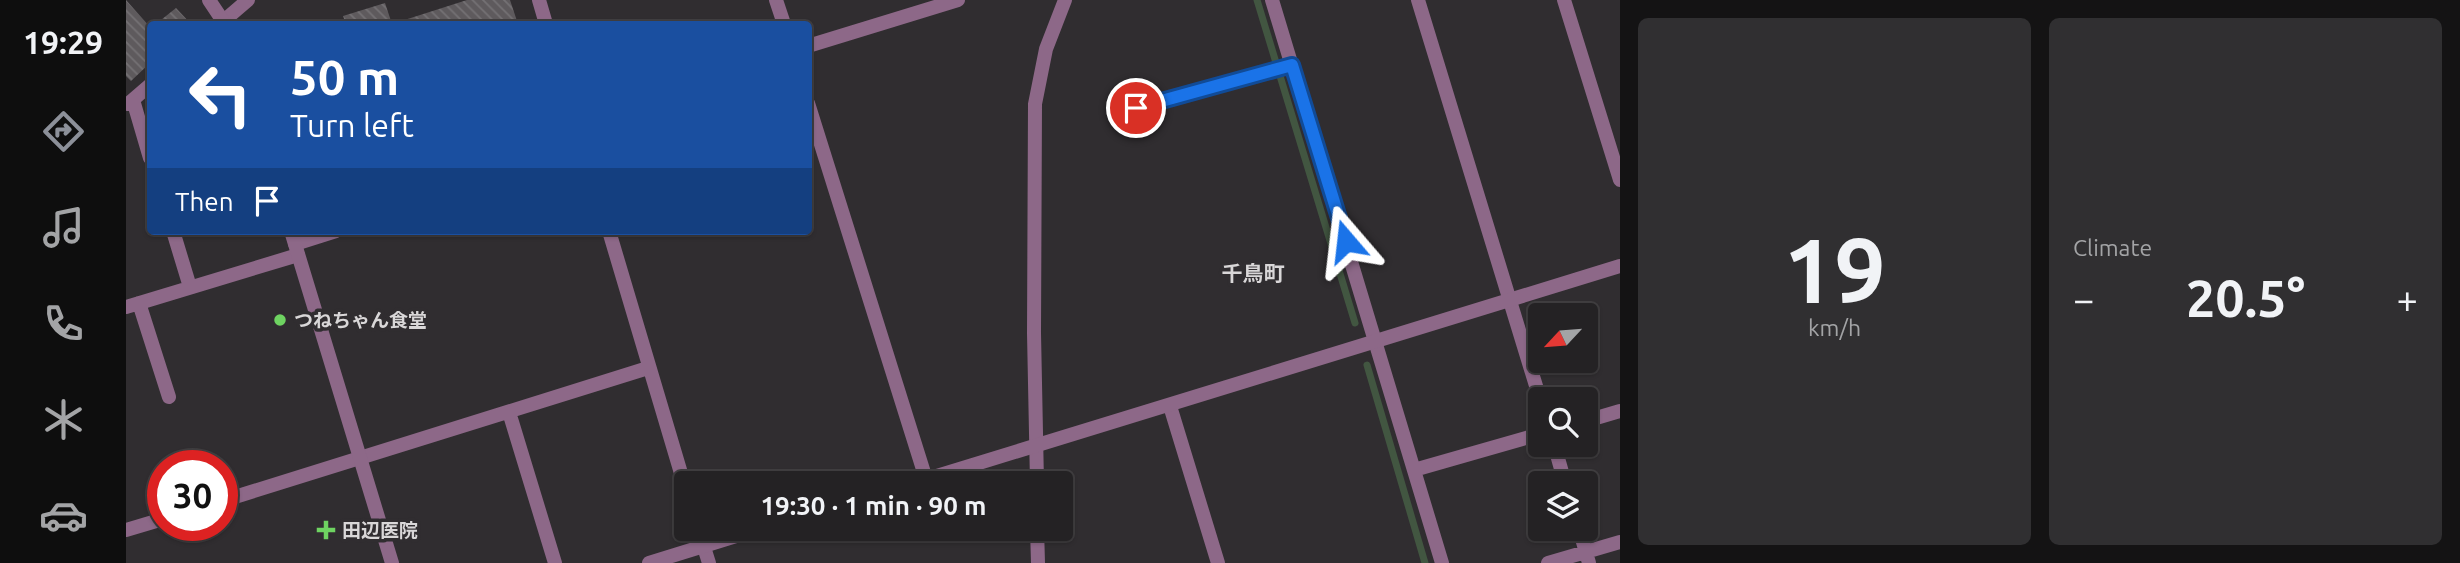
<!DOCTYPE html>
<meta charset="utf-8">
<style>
body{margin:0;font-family:Ubuntu,"Noto Sans JP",sans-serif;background:#302f31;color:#f1f3f6;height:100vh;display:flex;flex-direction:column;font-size:26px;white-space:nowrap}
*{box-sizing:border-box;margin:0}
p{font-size:23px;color:#a3a4a6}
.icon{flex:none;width:38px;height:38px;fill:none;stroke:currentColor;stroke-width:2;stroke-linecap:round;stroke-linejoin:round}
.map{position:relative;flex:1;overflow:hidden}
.panel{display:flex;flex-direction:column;gap:18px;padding:18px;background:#141314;width:840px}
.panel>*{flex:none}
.banner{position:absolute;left:21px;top:21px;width:665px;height:214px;border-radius:7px;box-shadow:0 2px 5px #0004,0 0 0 2px #413f41;background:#1a4fa0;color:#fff;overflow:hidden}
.needle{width:46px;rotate:244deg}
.tools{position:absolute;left:1402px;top:303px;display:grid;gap:14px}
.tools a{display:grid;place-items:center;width:70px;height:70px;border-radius:7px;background:#242224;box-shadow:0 2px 5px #0004,0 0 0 2px #413f41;font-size:35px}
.speed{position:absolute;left:21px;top:450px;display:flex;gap:14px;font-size:35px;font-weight:700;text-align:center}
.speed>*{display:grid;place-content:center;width:91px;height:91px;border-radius:50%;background:#242224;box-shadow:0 2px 5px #0004,0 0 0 2px #413f41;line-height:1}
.speed .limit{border:10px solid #d22;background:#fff;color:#111}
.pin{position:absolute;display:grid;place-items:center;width:60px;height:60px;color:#fff;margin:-30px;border:4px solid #fff;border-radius:50%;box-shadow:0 2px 7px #0007}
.me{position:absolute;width:77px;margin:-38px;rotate:343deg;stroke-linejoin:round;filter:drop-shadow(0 0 5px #0008)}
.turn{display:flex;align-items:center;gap:24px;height:147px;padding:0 28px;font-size:32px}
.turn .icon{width:91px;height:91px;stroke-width:2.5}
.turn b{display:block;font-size:49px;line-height:60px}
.then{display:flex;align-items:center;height:66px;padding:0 28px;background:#0003;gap:14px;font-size:26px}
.big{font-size:52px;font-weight:700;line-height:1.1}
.panel .widget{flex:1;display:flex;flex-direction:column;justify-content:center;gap:10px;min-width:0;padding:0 24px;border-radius:10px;background:#302f31}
.panel .dial{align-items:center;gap:0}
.dial b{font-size:91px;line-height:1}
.heat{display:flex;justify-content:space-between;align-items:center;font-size:38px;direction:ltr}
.panel .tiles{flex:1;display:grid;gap:18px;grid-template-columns:repeat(2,1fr)}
.trip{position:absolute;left:548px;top:471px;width:399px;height:70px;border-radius:7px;background:#242224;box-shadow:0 2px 5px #0004,0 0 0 2px #413f41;font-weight:700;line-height:70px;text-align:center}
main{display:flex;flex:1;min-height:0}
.dock{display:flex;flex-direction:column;width:126px;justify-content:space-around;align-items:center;background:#0e0e0e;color:#a3a4a6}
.dock .icon{width:49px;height:49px}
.dock .current{color:#8c9099}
.dock b{font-size:32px;color:#f1f3f6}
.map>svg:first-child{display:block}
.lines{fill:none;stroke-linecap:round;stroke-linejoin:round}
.stream{stroke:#425641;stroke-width:7}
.building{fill:url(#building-back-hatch)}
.minor{stroke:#8d6888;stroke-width:14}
.tertiary{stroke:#8d6888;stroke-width:14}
.route-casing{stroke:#114b97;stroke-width:18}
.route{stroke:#1a73e8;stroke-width:12}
.poi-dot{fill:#6ed361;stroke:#302d30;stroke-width:2.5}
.labels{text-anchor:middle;stroke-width:7;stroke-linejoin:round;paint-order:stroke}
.poi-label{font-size:19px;font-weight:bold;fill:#d9d7d8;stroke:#302d30;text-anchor:start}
.neighbourhood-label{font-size:21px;font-weight:bold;fill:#d9d7d8;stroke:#302d30}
</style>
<main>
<nav class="dock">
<b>19:29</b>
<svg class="icon current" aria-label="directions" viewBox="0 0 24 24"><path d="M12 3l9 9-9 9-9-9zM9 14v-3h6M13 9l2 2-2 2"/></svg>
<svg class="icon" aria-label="music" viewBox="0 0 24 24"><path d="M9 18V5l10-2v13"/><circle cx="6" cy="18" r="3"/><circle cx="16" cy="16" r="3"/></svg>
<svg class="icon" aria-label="phone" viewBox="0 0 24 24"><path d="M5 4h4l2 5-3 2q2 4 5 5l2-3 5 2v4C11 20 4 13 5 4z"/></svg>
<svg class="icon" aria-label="climate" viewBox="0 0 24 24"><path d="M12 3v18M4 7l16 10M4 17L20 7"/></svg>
<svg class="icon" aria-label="car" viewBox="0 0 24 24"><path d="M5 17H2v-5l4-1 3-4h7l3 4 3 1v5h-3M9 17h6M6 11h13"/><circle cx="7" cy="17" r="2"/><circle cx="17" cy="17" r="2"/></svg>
</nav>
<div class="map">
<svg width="1494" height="563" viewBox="0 0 1494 563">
<defs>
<pattern id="building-back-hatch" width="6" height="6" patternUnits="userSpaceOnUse" patternTransform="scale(1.75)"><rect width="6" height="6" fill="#5e5a5d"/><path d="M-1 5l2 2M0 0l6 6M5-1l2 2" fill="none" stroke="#747174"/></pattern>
</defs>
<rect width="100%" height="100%" fill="#302d30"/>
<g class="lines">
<path class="stream" d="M1131 0 1229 323
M1241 365 1299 563"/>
</g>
<path class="building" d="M0 0 24 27V63L5 81 0 76Z
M341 0H384L392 24H220L217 16 259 3 266 24Z
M50 8 65 24H30Z"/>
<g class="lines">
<path class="minor" d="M413 0 420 24
M650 0 658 24
M1146 0 1316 563
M1292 0 1414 399
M1438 0 1494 180
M94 24 122 0
M682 46 832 0
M7 100 24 158
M682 103 800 479
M2 104 24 85
M1010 108 1166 65
M47 231 64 287
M483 231 560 490
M169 244 210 231
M13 303 43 397
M0 307 172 255
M1044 406 1092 563
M383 412 429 563
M1460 421 1494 411
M1428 444 1439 483
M1288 470 1414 434
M911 483 908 333 909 104 920 49 939 0
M96 501 522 368
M572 528 583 563
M911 528 912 563
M1453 528 1463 563
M0 530 37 519
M1422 563 1494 542"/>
<path class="tertiary" d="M83 0 99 24
M165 231 266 563
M788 483 1494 266
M523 563 636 528"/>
</g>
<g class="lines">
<defs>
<path id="route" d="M1010 108 1166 65 1220 241"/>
</defs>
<use href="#route" class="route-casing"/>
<use href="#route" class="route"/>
</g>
<g class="poi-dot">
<circle cx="154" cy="320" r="7"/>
<path d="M196.5 519.5h7v7h7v7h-7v7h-7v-7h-7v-7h7z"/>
</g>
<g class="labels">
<g class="poi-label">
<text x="168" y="327">つねちゃん食堂</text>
<text x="216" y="537">田辺医院</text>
</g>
<g class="neighbourhood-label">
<text x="1127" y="281">千鳥町</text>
</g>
</g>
</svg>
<div class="tools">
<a><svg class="needle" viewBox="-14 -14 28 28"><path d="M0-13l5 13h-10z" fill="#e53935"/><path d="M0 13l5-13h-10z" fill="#a3a4a6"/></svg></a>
<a><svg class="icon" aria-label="search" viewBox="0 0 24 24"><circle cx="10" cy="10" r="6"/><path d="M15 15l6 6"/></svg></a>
<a><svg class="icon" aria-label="layers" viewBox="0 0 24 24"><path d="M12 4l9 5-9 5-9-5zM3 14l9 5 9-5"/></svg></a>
</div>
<div class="speed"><div class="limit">30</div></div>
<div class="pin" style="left:1010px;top:108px;background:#d93025"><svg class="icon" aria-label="arrive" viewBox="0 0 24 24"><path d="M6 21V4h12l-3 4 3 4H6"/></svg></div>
<svg class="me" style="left:1220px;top:241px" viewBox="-20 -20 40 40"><path d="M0-17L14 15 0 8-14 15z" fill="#1a73e8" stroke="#fff" stroke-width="4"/></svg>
<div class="trip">19:30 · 1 min · 90 m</div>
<div class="banner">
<div class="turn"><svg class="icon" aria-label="left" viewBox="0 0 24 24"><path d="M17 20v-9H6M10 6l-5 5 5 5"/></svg><div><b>50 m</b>Turn left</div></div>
<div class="then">Then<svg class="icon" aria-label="arrive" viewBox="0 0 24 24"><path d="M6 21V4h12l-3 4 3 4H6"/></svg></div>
</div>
</div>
<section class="panel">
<div class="tiles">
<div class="widget dial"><b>19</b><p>km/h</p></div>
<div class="widget"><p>Climate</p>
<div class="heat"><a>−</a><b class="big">20.5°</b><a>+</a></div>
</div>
</div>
</section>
</main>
